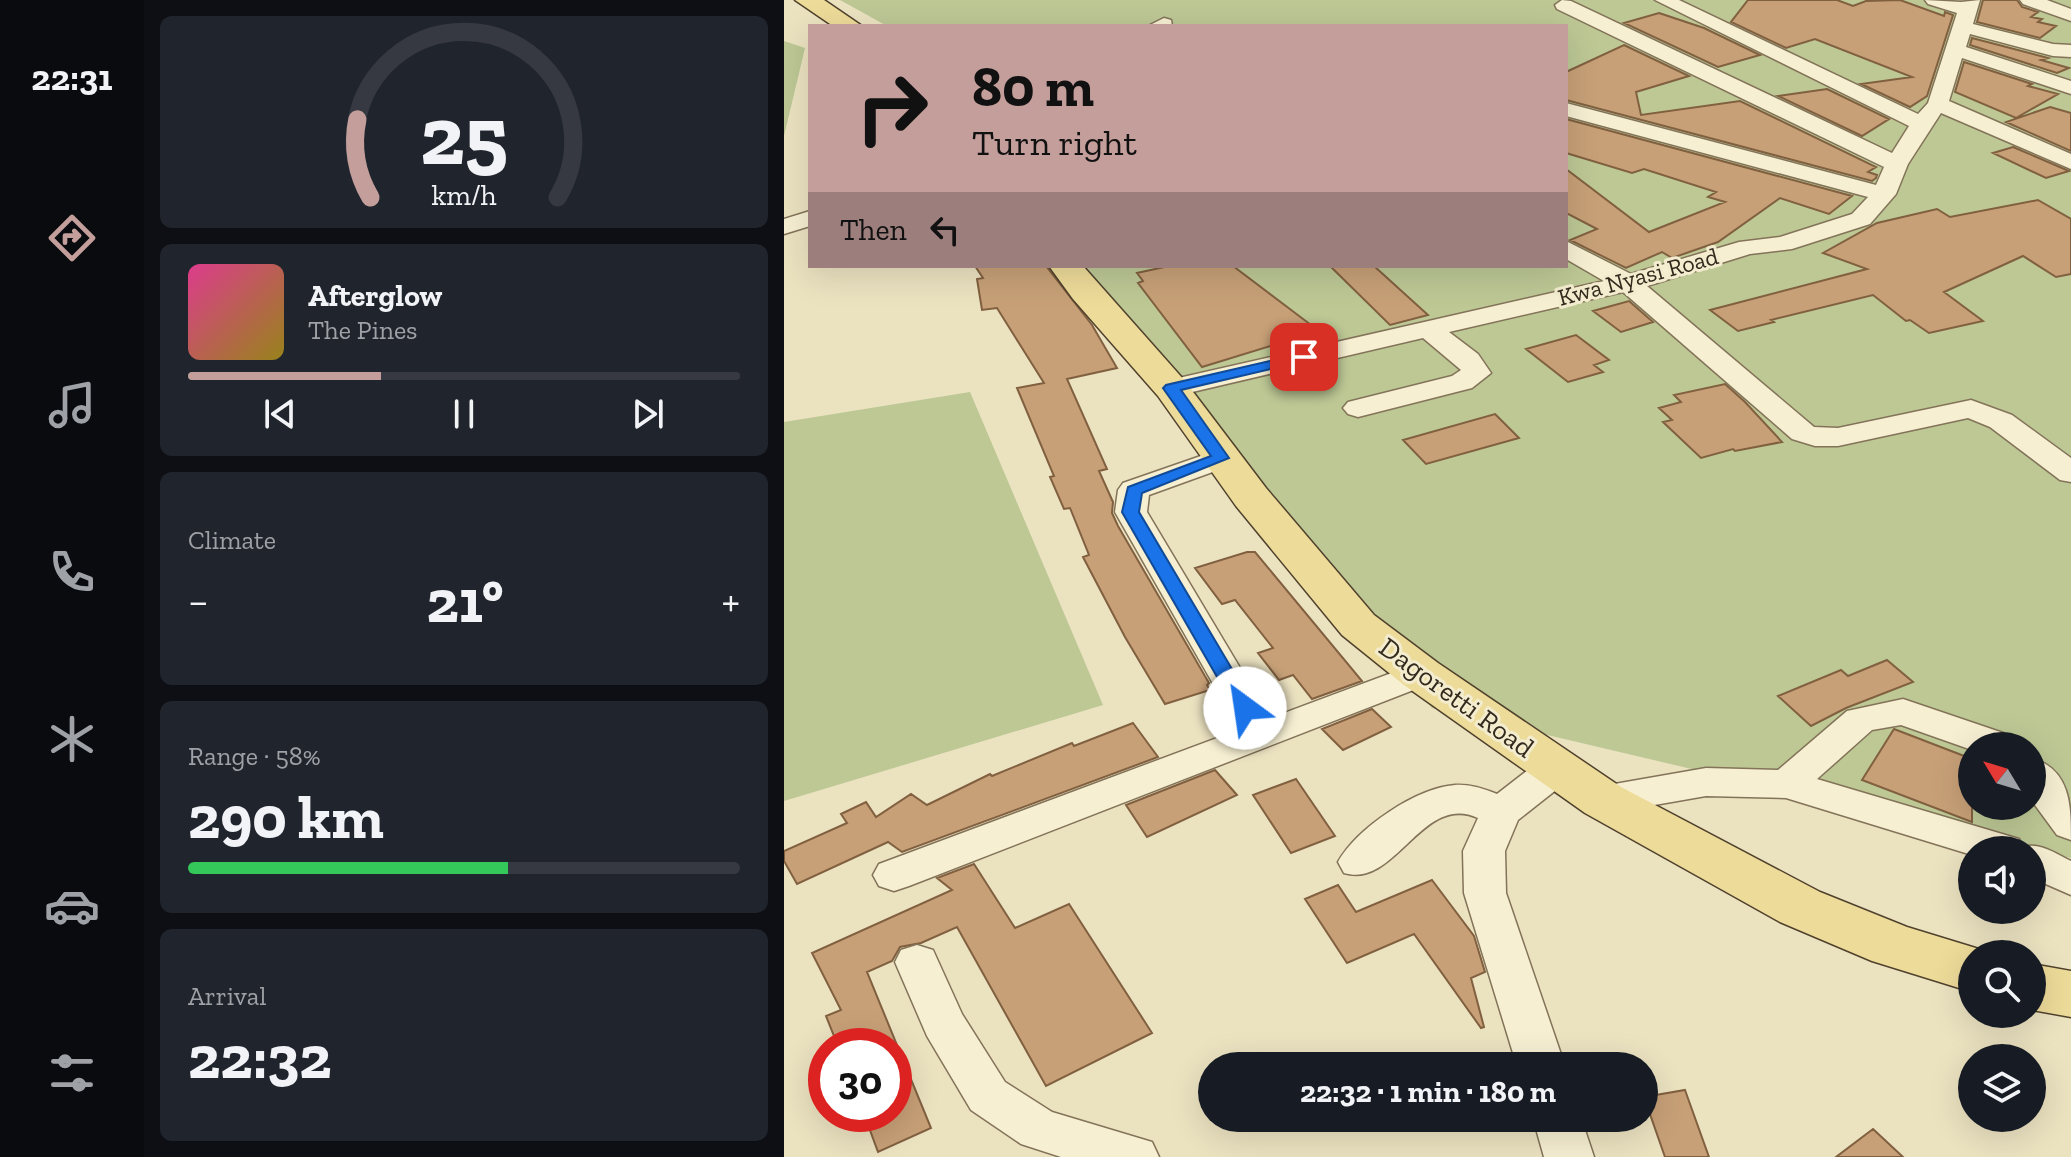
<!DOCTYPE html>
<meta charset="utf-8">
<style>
body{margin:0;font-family:"Zilla Slab",serif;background:#20242c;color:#f1f3f6;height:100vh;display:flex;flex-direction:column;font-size:30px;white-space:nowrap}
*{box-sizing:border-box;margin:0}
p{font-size:26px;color:#9ea1a6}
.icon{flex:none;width:44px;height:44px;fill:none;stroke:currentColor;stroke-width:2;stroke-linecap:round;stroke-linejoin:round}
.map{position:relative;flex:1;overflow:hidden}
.details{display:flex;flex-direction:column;gap:16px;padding:16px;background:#0d0f14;width:640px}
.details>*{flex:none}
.banner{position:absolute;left:24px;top:24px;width:760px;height:244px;border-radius:0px;box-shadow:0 8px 32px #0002;background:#c49e9b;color:#111;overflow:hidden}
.needle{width:52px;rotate:308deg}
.buttons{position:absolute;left:1174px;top:732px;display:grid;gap:16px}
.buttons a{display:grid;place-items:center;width:88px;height:88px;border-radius:50%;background:#171b24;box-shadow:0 8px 32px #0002;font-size:40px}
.speed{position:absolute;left:24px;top:1028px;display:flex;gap:16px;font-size:40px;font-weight:700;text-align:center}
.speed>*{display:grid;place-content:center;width:104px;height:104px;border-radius:50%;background:#171b24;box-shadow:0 8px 32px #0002;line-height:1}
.speed .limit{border:12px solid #d22;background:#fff;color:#111}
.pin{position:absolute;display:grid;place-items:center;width:68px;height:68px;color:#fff;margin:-34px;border-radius:16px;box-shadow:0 4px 12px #0006}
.me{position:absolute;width:88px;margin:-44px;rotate:329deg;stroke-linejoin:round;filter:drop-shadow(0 0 6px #0008)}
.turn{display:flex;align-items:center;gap:28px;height:168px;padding:0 32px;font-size:36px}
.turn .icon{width:104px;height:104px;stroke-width:2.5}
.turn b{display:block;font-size:56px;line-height:68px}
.then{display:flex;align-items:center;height:76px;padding:0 32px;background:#0003;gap:16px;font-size:30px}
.big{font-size:60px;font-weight:700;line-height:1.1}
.details .tile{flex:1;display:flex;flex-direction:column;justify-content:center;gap:12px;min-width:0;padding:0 28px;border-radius:12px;background:#20242c}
.details .dial{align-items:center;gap:0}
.dial svg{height:208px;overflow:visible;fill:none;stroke:#363941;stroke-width:7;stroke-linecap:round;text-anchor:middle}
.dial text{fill:#f1f3f6;stroke:none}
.song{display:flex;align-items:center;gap:24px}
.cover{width:96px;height:96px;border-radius:12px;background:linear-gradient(135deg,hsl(330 70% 55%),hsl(50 70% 35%))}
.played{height:8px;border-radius:4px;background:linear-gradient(90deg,#c49e9b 35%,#363941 35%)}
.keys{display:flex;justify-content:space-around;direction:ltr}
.heat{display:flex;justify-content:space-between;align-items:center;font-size:44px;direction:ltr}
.charge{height:12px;border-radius:6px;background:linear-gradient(90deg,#34c759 58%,#363941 0)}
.trip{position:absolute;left:414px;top:1052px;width:460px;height:80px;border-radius:40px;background:#171b24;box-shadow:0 8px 32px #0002;font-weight:700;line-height:80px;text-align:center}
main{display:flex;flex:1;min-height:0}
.dock{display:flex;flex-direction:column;width:144px;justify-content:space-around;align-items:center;background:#090b0e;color:#9ea1a6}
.dock .icon{width:56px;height:56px}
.dock .selected{color:#c49e9b}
.dock b{font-size:36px;color:#f1f3f6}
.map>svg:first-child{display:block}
.green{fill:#bdc895;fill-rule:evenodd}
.building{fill:#c7a077;stroke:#816040;stroke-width:2}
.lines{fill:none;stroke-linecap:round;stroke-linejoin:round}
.minor-casing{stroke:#837359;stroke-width:3}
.major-casing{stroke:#50412d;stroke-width:3}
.minor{fill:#f6efd2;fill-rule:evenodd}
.major{fill:#eddb99;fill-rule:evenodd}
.route{fill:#1a73e8;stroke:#114b97;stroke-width:2}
.labels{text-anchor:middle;stroke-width:6;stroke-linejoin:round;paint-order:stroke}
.far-street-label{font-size:24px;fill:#332a1d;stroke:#f3eccf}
.street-label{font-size:28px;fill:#332a1d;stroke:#f3eccf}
</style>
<main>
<nav class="dock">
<b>22:31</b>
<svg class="icon selected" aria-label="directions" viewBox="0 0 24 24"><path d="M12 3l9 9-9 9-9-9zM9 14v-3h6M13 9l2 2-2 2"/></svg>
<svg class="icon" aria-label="music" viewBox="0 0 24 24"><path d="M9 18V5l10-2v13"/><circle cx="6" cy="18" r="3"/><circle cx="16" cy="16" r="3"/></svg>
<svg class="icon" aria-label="phone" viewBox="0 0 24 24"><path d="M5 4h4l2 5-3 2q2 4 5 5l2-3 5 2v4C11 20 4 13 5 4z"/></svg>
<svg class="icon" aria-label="climate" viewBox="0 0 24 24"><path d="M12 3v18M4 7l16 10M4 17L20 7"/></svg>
<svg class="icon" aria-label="car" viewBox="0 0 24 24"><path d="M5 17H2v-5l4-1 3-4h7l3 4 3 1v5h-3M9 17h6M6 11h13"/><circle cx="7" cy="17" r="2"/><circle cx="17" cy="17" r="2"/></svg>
<svg class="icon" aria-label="filters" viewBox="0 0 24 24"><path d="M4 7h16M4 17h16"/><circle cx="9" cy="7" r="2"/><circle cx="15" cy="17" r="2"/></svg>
</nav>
<section class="details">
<div class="tile dial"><svg viewBox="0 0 100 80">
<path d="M14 69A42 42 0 1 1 86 69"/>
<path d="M14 69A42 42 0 0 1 9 39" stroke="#c49e9b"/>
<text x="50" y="56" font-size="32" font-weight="700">25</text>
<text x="50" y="72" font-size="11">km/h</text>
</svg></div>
<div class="tile">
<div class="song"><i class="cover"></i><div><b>Afterglow</b><p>The Pines</p></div></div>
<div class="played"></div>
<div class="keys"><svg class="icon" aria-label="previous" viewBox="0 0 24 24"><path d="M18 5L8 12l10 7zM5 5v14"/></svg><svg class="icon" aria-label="pause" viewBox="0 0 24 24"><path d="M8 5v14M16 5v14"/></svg><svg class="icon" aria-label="next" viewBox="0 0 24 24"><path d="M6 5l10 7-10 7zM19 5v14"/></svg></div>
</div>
<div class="tile"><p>Climate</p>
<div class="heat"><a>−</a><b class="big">21°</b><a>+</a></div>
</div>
<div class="tile"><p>Range · 58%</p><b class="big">290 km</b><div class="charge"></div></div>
<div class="tile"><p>Arrival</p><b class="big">22:32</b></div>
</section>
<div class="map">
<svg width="1287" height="1157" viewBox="0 0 1287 1157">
<rect width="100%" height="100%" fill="#ebe2c0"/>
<path class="green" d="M56 0H1287V858L648 708 451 476 262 266H782V26H103ZM1188 746H1248V806H1188Z
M0 41 21 48 0 136Z
M186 392 319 705 0 801V422Z"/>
<path class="building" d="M964 0H1053L1069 6 1082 1 1116 0 1160 16 1161 12 1169 15 1143 96 1126 107 1077 84 1128 77 1031 39 1002 48 947 22Z
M1199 0H1233L1238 7 1254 12 1247 17 1258 19 1254 22 1272 26 1256 38 1193 22Z
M875 13 920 28 976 55 934 67 840 23Z
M1188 38 1264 58 1257 60 1285 68 1273 73 1186 45Z
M840 45 905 76 852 92 857 115 956 101 1092 167 1084 172 1093 175 1092 178 1088 181 782 100V72Z
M1180 62 1248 84 1244 86 1274 94 1232 118 1171 92Z
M1043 89 1105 119 1078 136 994 96Z
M1266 107 1287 113V151L1222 122Z
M782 119 1068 196 1045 214 996 198 934 242 888 258 878 252 842 268 786 240 813 229 782 213V169L865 232 941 202 924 197 932 192 860 169 848 173 782 153Z
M1229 147 1285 171 1262 178 1209 153Z
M1254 200 1287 219V274L1272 277 1239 256 1160 292 1199 321 1145 333 1126 320 1122 321 1089 295 987 320 990 322 954 331 926 310 1083 269 1039 253 1093 223 1153 209 1166 217Z
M191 266H262L308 325 333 368 283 379 323 469 315 471 329 502 328 513 334 526 425 683 423 685 426 690 381 704 341 637 299 557 305 555 286 508 280 509 266 477 270 476 233 388 260 383 213 308 198 310 193 279 199 278Z
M385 266H449L535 331 418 367 354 283 359 281 353 273Z
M546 266H590L644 315 606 325Z
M845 301 869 322 837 332 809 311Z
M792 335 825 360 810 365 819 372 784 382 742 349Z
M941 384 961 402 998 442 951 451 949 449 917 458 879 422 888 420 875 408 897 402 890 395Z
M711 414 735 438 642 464 619 440Z
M463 552H471L578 681 528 699 509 675 495 680 474 653 489 648 451 600 438 604 411 568Z
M1103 660 1129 682 1062 708 1027 726 994 696 1057 670 1064 676Z
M588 709 607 727 559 750 538 729Z
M349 723 374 757 118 852 104 842 13 884 0 861V851L63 823 57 814 82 802 92 817 127 794 143 805 206 774 208 776 288 743 290 746Z
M1110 729 1188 759V822L1078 780Z
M431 770 453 795 363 837 342 805Z
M512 779 551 836 507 853 469 795Z
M190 864 231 928 285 904 368 1033 262 1086 173 927 137 943 116 947 108 961 83 972 147 1128 94 1152 80 1114H110V1046H54L42 1016 57 1010 28 953 168 890 153 878Z
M648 880 690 936 701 972 687 978 700 1027 697 1028 630 934 563 963 521 899 554 885 572 912Z
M901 1090 925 1157H881L860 1097Z
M1089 1129 1119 1157H1052Z"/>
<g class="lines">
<defs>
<path id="minor" d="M778 0 787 1 1108 153 1125 126 871 0H895L1134 114 1144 103 1173 13 1144 4 1141 0 1177 2 1196 0 1189 24 1269 44 1287 45V57L1269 56 1186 34 1182 47 1287 81V94L1178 58 1165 101 1287 154V169L1157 113 1124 164 1112 194 1086 224 1008 249 966 254 863 286 1030 427 1054 428 1187 400 1228 415 1287 458V482L1276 480 1206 427 1184 418 1054 446H1031L1008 439 839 292 665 332 694 354 707 373 688 388 574 417 564 414 559 408 564 402 668 376 677 370 639 338 387 397 377 394 373 388 377 382 820 281 782 259V241L847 274 955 242 996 237 1068 214 1084 197 782 116V103L1092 185 1100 167 773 9 771 5Z
M1236 0H1263L1287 9V21L1239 4Z
M380 18 387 20 388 26H364Z
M26 211V226L0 234V219Z
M437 449 448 451 452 458 448 465 365 495 363 512 480 708 474 717 461 720 448 717 331 512 334 490 339 483Z
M637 662 650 666 655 674 650 682 125 886 110 891 95 886 89 875 95 864Z
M1119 699 1231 737 1236 746H1188V750L1117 725 1088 730 1033 779 1235 839 1239 847C1256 842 1272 854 1287 861V895L1248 878V850H1188V855L1002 798 922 796 819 814 805 810 799 800 805 790 819 786 922 768 994 770 1063 711Z
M772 755 786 759 792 769 786 779 734 820 721 851 722 893 781 1066H733L680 893 679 851 694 818C638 792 612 889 560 873L554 862C573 828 632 788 671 785 686 784 700 789 713 794L758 759Z
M1248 758C1287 770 1287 806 1287 840L1273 835 1248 801Z
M133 945 149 950 178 1014 221 1082 268 1112 368 1142 375 1157H277L237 1144 187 1110 143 1036 111 962 117 950Z
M749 1118H797L810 1157H760Z"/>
<path id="major" d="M11 0H40L78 26H49Z
M265 266H299L400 380 482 488 590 615 654 663 837 787 1036 892 1123 927 1208 953 1188 954V992L1088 961 996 922 801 813 620 685 558 635 452 506 374 396 289 299Z
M1248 964 1287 971V1017L1248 1010Z"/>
</defs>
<use href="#minor" class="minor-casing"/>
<use href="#major" class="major-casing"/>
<use href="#minor" class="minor"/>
<use href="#major" class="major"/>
</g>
<path class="route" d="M520 353 525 354V360L397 390 445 458 358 493 355 512 471 708 461 715 451 708 338 512 344 487 427 456 379 388 382 385Z"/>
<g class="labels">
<g class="far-street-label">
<text transform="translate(854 277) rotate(-15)" y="8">Kwa Nyasi Road</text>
</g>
<g class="street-label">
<text transform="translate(673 697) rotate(36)" y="10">Dagoretti Road</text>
</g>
</g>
</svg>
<div class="buttons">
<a><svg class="needle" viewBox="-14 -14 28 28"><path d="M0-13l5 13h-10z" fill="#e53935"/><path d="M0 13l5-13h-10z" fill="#9ea1a6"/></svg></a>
<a><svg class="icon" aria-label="sound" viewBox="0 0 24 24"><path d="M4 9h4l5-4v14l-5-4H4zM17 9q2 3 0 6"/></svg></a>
<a><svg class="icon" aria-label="search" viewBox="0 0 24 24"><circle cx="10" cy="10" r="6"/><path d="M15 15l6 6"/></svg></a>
<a><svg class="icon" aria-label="layers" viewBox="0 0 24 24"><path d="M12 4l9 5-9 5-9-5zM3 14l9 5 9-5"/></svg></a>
</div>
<div class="speed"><div class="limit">30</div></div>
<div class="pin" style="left:520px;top:357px;background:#d93025"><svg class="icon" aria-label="arrive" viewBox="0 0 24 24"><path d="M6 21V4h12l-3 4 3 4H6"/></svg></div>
<svg class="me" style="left:461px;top:708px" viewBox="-20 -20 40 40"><circle r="19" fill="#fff"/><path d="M0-13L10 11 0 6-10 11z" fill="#1a73e8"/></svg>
<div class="trip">22:32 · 1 min · 180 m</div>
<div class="banner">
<div class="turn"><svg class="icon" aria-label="right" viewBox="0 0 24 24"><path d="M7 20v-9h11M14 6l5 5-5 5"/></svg><div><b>80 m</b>Turn right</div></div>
<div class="then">Then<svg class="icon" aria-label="left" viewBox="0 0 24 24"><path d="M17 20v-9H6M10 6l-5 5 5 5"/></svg></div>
</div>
</div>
</main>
